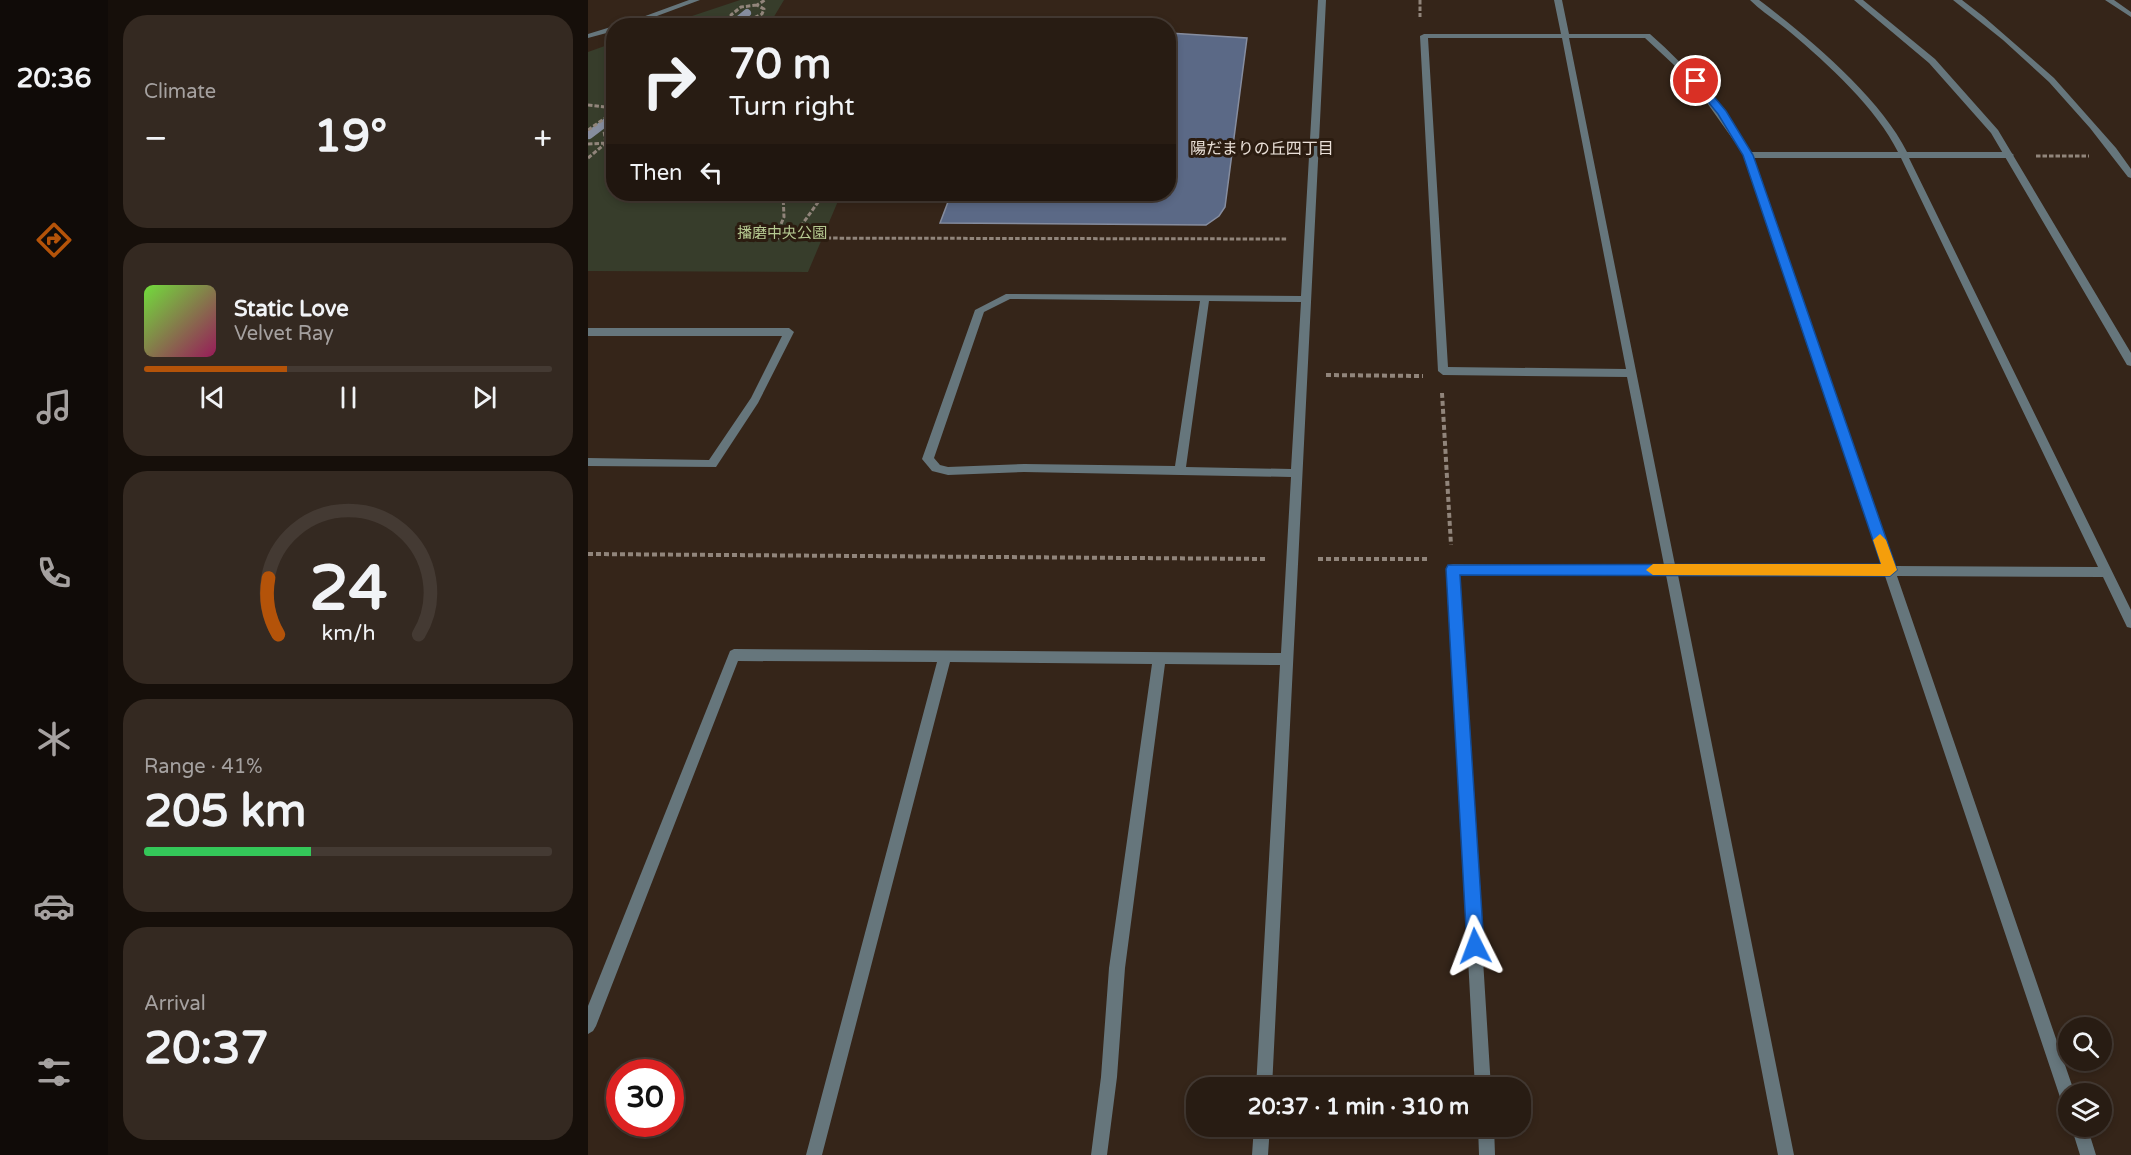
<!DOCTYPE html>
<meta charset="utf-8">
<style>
body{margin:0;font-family:"Varela Round","Noto Sans JP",sans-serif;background:#342921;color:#f1f3f6;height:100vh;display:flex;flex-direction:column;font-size:22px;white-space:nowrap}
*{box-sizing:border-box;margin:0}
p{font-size:20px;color:#a5a1a0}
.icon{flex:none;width:33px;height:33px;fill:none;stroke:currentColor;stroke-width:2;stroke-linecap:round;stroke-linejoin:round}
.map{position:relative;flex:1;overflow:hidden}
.sheet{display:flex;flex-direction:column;gap:15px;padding:15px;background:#160f0a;width:480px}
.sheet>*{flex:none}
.top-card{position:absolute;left:18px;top:18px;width:570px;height:183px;border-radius:24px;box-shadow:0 3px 9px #0003,0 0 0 2px #443a33;background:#281c13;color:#f1f3f6;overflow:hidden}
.buttons{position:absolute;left:1470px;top:1017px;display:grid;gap:12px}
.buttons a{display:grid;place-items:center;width:54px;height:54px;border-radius:50%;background:#281c13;box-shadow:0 3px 9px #0003,0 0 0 2px #443a33;font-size:30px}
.speed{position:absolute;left:18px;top:1059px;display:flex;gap:12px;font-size:30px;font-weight:700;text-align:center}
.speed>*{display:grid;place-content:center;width:78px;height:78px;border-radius:50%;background:#281c13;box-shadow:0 3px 9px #0003,0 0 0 2px #443a33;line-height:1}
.speed .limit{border:9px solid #d22;background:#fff;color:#111}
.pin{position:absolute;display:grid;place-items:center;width:51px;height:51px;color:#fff;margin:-26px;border:3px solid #fff;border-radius:50%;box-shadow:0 2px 6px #0007}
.me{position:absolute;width:66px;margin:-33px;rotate:357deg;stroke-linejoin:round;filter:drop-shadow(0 0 4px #0008)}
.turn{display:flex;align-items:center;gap:21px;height:126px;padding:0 24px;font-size:27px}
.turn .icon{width:78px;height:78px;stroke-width:2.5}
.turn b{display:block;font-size:42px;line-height:51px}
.then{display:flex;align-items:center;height:57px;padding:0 24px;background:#0003;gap:12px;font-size:22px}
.big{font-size:45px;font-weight:700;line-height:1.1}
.sheet .card{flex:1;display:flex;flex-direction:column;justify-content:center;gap:9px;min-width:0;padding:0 21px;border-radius:24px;background:#342921}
.sheet .dial{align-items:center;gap:0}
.dial svg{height:156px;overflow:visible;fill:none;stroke:#443a33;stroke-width:7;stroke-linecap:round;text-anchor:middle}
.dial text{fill:#f1f3f6;stroke:none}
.song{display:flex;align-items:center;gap:18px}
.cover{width:72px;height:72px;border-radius:9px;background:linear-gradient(135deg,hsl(100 70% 55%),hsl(330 70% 35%))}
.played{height:6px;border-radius:3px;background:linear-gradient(90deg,#b45309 35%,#443a33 35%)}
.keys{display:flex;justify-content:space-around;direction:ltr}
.heat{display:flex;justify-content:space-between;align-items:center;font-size:33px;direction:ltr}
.charge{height:9px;border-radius:4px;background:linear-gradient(90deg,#34c759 41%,#443a33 0)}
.trip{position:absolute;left:598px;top:1077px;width:345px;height:60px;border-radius:24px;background:#281c13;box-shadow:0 3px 9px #0003,0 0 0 2px #443a33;font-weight:700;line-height:60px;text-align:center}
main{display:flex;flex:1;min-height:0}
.tab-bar{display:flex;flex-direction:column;width:108px;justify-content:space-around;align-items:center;background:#100b08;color:#a5a1a0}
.tab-bar .icon{width:42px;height:42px}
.tab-bar .on{color:#b45309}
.tab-bar b{font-size:27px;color:#f1f3f6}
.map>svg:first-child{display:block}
.green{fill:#373d2b}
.water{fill:#5b6986;stroke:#868d9f;stroke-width:1.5}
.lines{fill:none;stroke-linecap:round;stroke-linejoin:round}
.stream{stroke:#868d9f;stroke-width:8}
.path-far1{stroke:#91857b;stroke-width:3;stroke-dasharray:4.5 2;stroke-linecap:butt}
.path{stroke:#91857b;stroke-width:4;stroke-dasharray:5 3;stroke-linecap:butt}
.minor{fill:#66767c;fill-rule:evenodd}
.tertiary{fill:#66767c;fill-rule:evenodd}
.route{fill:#1a73e8;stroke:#114b97;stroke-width:1.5}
.slow{fill:#f59e0b}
.labels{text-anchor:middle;stroke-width:6;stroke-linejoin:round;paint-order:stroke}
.far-park-label{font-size:15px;fill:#b6c991;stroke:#2b1c10}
.far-neighbourhood-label{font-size:16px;fill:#eae0d8;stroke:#2b1c10}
</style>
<main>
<nav class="tab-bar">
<b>20:36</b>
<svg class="icon on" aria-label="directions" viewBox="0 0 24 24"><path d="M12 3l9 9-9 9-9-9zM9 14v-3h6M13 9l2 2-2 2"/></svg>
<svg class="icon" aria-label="music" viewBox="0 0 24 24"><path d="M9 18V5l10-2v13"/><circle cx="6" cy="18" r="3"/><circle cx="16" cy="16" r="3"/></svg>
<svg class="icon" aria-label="phone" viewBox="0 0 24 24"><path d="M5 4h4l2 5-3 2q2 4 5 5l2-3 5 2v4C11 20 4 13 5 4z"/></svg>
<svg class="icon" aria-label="climate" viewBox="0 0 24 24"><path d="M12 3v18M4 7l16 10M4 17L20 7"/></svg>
<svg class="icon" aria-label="car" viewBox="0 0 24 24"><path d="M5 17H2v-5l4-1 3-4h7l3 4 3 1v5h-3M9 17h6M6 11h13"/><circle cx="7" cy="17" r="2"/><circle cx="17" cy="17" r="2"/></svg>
<svg class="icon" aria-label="filters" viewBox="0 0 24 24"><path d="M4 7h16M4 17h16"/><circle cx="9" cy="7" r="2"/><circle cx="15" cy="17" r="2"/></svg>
</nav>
<section class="sheet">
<div class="card"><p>Climate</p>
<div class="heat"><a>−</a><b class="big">19°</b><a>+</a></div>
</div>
<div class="card">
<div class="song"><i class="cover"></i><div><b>Static Love</b><p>Velvet Ray</p></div></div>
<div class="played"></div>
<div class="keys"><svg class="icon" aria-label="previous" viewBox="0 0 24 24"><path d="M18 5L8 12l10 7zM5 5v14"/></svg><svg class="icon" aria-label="pause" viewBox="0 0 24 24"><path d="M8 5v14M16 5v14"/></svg><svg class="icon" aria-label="next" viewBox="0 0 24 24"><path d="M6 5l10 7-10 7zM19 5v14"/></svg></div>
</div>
<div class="card dial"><svg viewBox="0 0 100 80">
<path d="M14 69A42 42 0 1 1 86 69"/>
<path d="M14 69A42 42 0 0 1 9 40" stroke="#b45309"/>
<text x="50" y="56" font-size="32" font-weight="700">24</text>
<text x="50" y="72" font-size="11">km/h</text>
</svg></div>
<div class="card"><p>Range · 41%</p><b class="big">205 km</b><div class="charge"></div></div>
<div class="card"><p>Arrival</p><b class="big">20:37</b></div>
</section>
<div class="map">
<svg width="1543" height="1155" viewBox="0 0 1543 1155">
<rect width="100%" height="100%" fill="#352519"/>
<path class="green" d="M152 0H196L181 25H77Z
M25 43 26 194H253L220 272 0 271V52Z"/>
<path class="water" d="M581 33 659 38 637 207 631 216 618 225 352 223 363 194H580Z"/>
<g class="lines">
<path class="stream" d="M143 26 159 13
M1 135 26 116"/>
<path class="path-far1" d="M832 0V17
M169 18 173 23 171 26
M136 26 144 19 143 15 153 7 169 5
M149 26 174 14 176 9 169 5 177 0
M0 105 26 108
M26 124 16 131 18 143 26 142
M0 130 26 112
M0 144 18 143
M1448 156H1501
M0 158 18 143
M195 194 196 217 187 238 699 239
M205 237 236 194"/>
<path class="path" d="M738 375 835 376
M854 393 863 545
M0 554 680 559
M730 559H842"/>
<path class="minor" d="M730 0H738L684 1088H668L692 665 577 664 537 968 529 1077 519 1155H503L513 1077 521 968 564 664 362 662 234 1155H218L349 662 150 661 8 1026 5 1031 0 1034V1006L142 651 146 649 693 653 703 477 436 472 360 475 344 471 334 459 387 310 418 294 713 296ZM422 299 612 301 587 466 436 464 360 467 352 465 346 458 396 312ZM621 301 713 302 703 469 598 467Z
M966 0H974L981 34H1062C1102 69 1134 108 1163 152H1310C1289 109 1239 63 1202 32 1189 21 1174 12 1162 0H1171C1220 37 1292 97 1319 152H1422L1426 155 1422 158H1321L1543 610V628L1539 627 1515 577 1309 576 1487 1094H1480V1105L1474 1103 1472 1097 1297 576 1090 575 1206 1155H1190L1078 575 871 574 903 1088H887L859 569 861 565 865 564 1076 565 1039 377 855 375 850 371 832 36 836 34H973ZM840 38H974L1038 369 860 367ZM981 38H1057L1086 65 1112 93 1156 155 1294 566 1087 565ZM1165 158H1313L1510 567 1306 566Z
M1365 0H1374L1396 17 1466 78 1528 148 1543 169V178L1540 177 1502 128 1461 82 1415 40Z
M1517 0H1526L1543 12V17Z
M0 328H201L206 332 170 403 128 467 0 466V458L121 460 163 398 194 336H0Z
M666 1126H682L680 1155H664Z
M890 1126H906L907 1155H891Z
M1483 1126H1499L1508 1155H1492Z"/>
<path class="tertiary" d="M101 0H112L42 26H30Z
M1266 0H1275L1347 59 1410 130 1543 353V366L1539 365 1403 133 1341 63Z
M26 26V31L0 38V34Z"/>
</g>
<path class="route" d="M1105 79H1111L1138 111 1165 155 1309 570 1302 576 872 575 896 946 893 952 887 955 881 952 879 946 858 569 860 565 1293 564 1155 155 1130 114 1103 81Z"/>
<path class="slow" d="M1292 534 1298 540 1309 570 1302 576 1065 575 1058 570 1065 564H1293L1285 540Z"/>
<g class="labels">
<g class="far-park-label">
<text x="194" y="238">播磨中央公園</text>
</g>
<g class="far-neighbourhood-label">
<text x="674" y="154">陽だまりの丘四丁目</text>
</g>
</g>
</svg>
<div class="buttons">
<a><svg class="icon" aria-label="search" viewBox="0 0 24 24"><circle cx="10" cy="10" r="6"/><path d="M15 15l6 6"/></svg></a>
<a><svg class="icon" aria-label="layers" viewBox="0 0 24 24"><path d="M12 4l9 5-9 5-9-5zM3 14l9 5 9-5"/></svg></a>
</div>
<div class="speed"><div class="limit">30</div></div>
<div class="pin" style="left:1108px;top:81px;background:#d93025"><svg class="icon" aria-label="arrive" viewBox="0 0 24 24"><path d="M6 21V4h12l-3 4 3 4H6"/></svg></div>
<svg class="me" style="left:887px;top:946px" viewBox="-20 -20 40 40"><path d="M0-17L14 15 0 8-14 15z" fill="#1a73e8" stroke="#fff" stroke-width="4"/></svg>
<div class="trip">20:37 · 1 min · 310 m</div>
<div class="top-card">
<div class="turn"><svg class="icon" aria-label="right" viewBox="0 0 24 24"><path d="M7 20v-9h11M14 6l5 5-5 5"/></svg><div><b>70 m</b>Turn right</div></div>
<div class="then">Then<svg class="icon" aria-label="left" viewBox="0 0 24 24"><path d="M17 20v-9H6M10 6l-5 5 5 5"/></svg></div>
</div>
</div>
</main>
